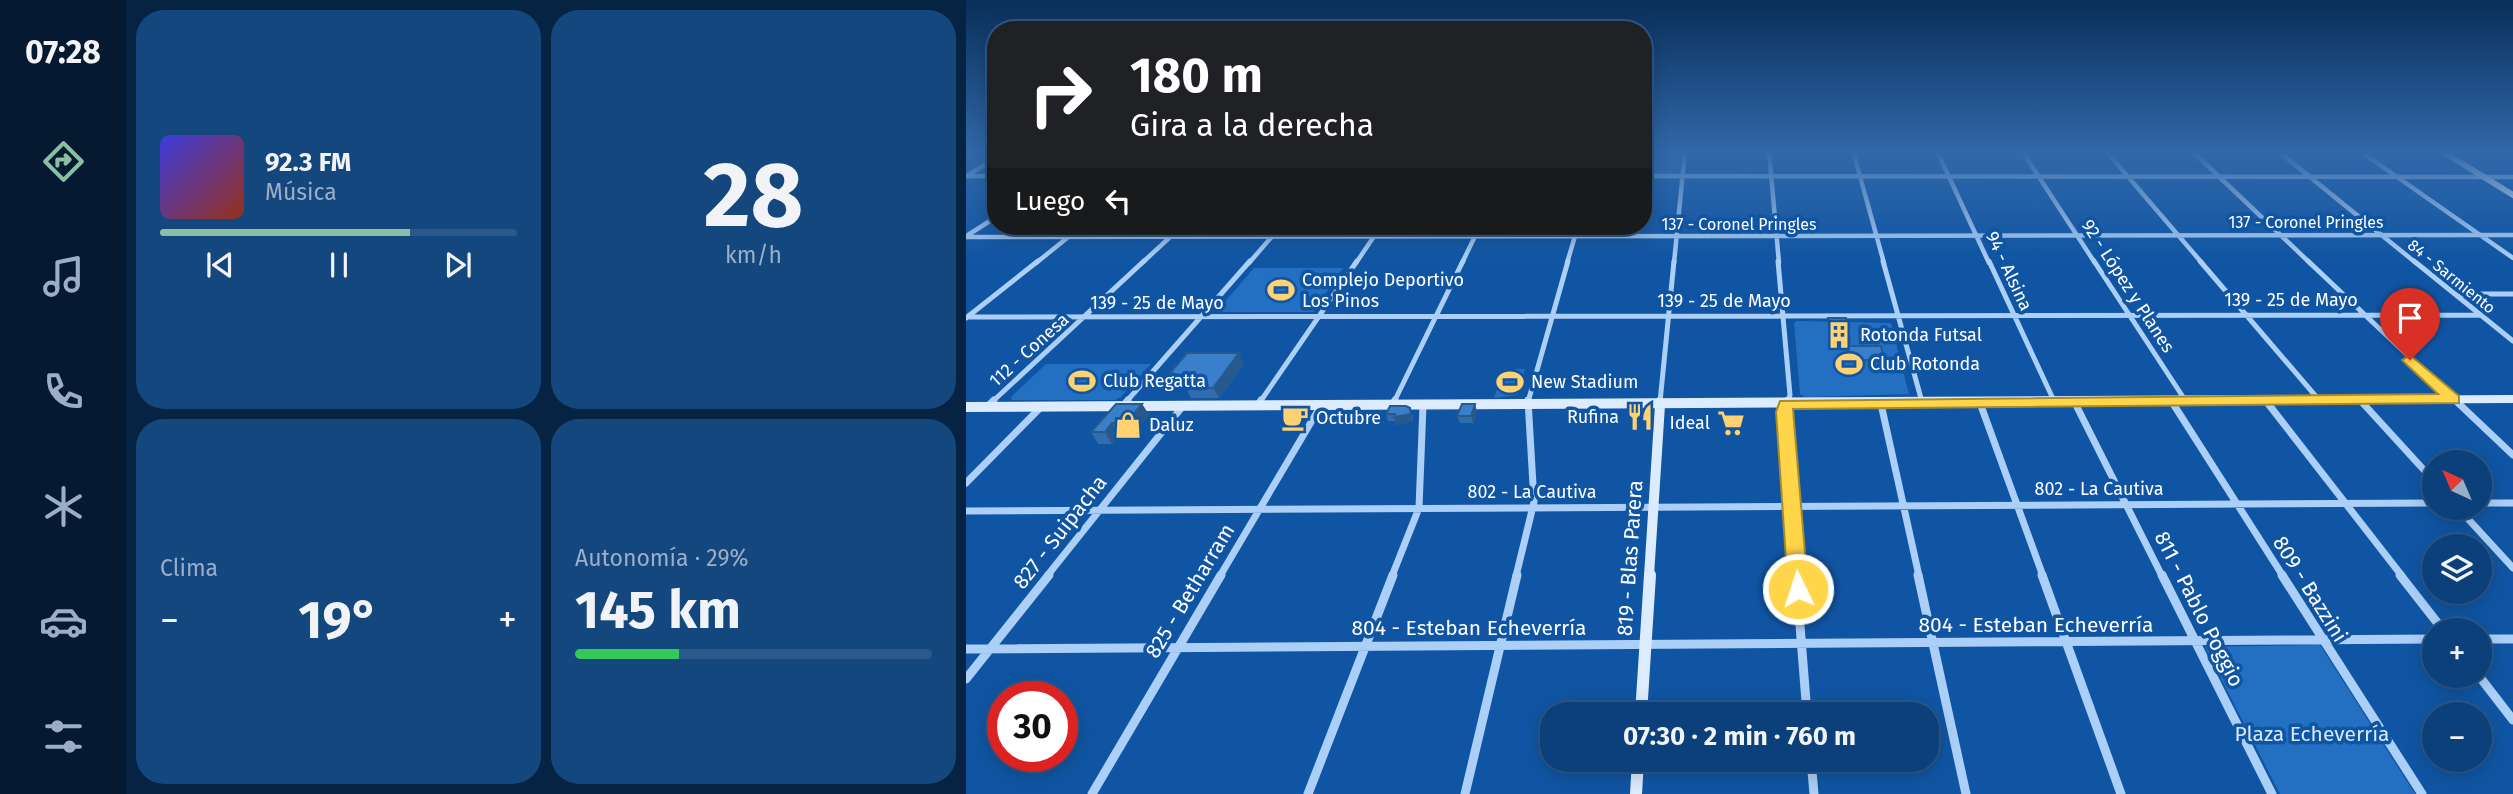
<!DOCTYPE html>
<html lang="es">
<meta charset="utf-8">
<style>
body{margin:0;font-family:"Fira Sans",sans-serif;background:#15477f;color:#f1f3f6;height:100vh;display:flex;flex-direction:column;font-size:26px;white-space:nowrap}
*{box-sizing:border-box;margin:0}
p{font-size:23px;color:#9aafc7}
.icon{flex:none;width:38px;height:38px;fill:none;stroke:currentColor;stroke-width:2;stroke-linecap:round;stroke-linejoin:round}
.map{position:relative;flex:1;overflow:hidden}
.panel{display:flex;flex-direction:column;gap:10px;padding:10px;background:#072343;width:840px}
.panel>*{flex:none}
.guide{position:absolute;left:21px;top:21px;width:665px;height:214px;border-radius:28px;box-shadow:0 4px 18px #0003,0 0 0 2px #2c598b;background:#202124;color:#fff;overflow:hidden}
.needle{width:46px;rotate:316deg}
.controls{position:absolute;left:1456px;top:450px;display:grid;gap:14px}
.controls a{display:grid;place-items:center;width:70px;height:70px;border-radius:50%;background:#0c407a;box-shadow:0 4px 18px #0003,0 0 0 2px #2c598b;font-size:35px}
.speed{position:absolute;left:21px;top:681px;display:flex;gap:14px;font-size:35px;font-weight:700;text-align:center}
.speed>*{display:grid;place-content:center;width:91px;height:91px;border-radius:50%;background:#0c407a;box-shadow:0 4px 18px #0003,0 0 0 2px #2c598b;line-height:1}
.speed .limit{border:10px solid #d22;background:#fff;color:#111}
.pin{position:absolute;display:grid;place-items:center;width:60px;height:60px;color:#fff;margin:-72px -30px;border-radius:50% 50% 50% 0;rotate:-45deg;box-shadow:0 0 7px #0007}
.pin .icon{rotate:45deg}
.me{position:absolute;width:77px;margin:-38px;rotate:356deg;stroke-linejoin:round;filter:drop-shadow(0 0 5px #0008)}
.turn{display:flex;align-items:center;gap:24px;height:147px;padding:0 28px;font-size:32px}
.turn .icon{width:91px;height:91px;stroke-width:2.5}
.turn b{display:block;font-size:49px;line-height:60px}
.then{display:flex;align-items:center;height:66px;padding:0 28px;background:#0003;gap:14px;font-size:26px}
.big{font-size:52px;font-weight:700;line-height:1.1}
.panel .tile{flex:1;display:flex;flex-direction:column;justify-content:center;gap:10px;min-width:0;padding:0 24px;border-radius:28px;background:#15477f}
.panel .dial{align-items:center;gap:0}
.dial b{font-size:91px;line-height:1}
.song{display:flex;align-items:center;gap:21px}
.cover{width:84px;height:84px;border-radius:10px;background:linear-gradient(135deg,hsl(240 70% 55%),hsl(10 70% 35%))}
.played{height:7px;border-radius:4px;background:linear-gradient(90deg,#8abfa5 70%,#2c598b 70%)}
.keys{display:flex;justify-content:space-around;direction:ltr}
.heat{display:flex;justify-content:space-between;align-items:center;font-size:38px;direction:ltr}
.charge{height:10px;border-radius:5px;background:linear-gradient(90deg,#34c759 29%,#2c598b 0)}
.panel .tiles{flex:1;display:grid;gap:10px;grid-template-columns:repeat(2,1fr)}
.trip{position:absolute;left:574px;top:702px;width:399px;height:70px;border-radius:28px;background:#0c407a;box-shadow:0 4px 18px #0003,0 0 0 2px #2c598b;font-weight:700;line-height:70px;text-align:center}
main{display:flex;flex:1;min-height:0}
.tab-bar{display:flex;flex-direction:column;width:126px;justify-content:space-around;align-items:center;background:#051a31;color:#9aafc7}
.tab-bar .icon{width:49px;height:49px}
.tab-bar .active{color:#8abfa5}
.tab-bar b{font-size:32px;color:#f1f3f6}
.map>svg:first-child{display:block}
.green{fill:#2370c2}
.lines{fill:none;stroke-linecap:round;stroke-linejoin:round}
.street-far3{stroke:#abcff6;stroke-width:4.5}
.street-far2{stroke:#abcff6;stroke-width:5}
.street-far1{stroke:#abcff6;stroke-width:7}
.street{stroke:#abcff6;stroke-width:9}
.secondary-far3{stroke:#dcecfe;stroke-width:6}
.secondary-far2{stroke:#dcecfe;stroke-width:8}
.secondary-far1{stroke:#dcecfe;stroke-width:10}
.secondary{stroke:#dcecfe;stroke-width:12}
.wall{fill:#316dad}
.shaded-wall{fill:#28598d}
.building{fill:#397fc9;stroke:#28598d;stroke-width:2}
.route{fill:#ffd54a;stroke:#a68a30;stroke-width:2}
.labels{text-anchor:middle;stroke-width:7;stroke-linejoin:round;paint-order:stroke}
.far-street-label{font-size:16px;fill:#fff;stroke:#1055a3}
.street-label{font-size:18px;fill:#fff;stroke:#1055a3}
.poi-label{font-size:18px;fill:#fff;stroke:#1055a3;text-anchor:start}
.near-street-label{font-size:21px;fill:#fff;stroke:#1055a3}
.near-park-label{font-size:21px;fill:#d4e9fe;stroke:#1055a3}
</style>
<main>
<nav class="tab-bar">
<b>07:28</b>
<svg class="icon active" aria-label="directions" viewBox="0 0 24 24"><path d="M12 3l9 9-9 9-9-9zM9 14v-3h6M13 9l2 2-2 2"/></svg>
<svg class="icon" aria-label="music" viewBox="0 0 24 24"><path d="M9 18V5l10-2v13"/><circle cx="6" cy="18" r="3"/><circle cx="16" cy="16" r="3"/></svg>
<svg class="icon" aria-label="phone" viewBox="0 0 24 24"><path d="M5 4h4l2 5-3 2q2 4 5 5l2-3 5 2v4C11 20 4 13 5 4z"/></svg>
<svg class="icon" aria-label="climate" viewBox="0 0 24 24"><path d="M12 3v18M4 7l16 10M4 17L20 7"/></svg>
<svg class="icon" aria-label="car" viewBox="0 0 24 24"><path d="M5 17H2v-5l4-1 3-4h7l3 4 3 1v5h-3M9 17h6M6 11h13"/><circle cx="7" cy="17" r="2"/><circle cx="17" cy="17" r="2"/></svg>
<svg class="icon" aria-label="filters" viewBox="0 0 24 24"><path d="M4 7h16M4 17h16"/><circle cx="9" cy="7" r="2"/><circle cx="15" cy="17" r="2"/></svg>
</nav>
<section class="panel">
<div class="tiles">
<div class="tile">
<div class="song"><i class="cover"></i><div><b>92.3 FM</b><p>Música</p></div></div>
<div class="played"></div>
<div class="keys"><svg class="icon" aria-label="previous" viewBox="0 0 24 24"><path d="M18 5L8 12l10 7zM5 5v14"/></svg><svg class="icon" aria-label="pause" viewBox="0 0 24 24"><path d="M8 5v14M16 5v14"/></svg><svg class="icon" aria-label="next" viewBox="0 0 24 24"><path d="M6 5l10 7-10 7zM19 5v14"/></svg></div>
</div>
<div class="tile dial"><b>28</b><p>km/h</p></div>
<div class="tile"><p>Clima</p>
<div class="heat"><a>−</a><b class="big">19°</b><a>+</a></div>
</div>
<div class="tile"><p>Autonomía · 29%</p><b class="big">145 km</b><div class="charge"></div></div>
</div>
</section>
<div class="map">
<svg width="1547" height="794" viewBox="0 0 1547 794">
<rect width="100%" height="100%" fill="#1055a3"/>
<path class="green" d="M677 151H715L713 175H677Z
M288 268H377L347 312H250Z
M831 321 925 323 943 394 839 397 834 394 828 323Z
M80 364H185L155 397 149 400H46L45 397Z
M538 369H559L551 395 528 398Z
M1354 645 1449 794H1314L1239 647Z"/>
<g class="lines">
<path class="street-far3" d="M803 151 813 263
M887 151 918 263
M971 151 1023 263
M1056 151 1129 263
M1140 151 1236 263
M1226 151 1344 263
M1312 151 1450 263
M1394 151 1547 258
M0 176 30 158
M2 176H30
M677 176 1547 177
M2 235 30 217
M0 237 1547 235
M70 263 116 226
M176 263 216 226
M283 263 315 226
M390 263 415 226
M496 263 514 226
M601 263 612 226
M708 263 719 151"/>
<path class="street-far2" d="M812 261 824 395 822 402
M917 261 956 402
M1023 261 1088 401
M1128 261 1219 400
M1234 261 1353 400
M1342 261 1491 402
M1448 261 1547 341
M1489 294H1547
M0 317 1515 315
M0 318 72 261
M1394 400 1396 402
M26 402 178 261
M160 402 284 261
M294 402 391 261
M428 402 497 261
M562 402 602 261
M694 402 708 261"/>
<path class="street-far1" d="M822 400 818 412 831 576
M1394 400 1468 481
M1489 400 1547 455
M1300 401 1436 576
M1206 402 1317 576
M1014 403 1077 576
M1109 403 1196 576
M915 404 953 576
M292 405 295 400
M694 405V400
M22 406 28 400
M157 406 162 400
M426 406 429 400
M0 483 75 407
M1514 503H1547
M1492 508 1547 568
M0 511 1468 503
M81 576 216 407
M254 576 354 407
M426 576 453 508 457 405
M550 576 568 502 562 400"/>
<path class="street" d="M830 575 841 714
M952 575 1000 794
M1076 575 1155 794
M1196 575 1306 794
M1316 575 1456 794
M1434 575 1477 630
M1514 639H1547
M0 649 1468 639
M1513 676 1547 720
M0 679 83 575
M845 760 848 794
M126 794 255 575
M342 794 427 575
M499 794 551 575"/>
<path class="secondary-far3" d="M1476 151 1547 195"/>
<path class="secondary-far2" d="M953 402 1547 399"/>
<path class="secondary-far1" d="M0 407 1292 400
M683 576 694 405"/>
<path class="secondary" d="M675 714 684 575
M670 794 672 760"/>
</g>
<path class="wall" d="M862 318 884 342V346H865Z
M881 346 918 360 917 367H882L880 354Z
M278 364 253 398H225L221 390 205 389 199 379Z
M176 404 183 415 167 434 153 435 146 444H132L125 432Z
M509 404 511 412 507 423H494L491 416Z
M424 406 447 415V421L430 425 429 421H422L420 414Z"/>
<path class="shaded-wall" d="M273 353 278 364 253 398 247 388Z
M176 404 183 415 167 434 160 423Z
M509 404 511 412 507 423 505 416Z
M444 408 447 421 430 425 428 417Z
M146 423 153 435 146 444 139 432Z"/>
<path class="building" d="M862 318H880L884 342H865Z
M881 346H915L918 360H883Z
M221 353H273L247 388H220L227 379H199Z
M150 404H176L160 423H146L139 432H125Z
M496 404H509L505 416H491Z
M424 406H440L444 408 445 414 428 417 429 414H420Z"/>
<linearGradient id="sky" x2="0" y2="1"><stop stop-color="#092f5a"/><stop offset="0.58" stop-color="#3168a9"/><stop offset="1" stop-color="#3168a9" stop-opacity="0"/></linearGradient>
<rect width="1547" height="262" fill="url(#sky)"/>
<path class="route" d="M1444 355 1493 396V403L827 409 842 589 839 595H825L822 589 810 412 814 401 1472 394 1439 363 1436 360Z"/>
<defs>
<symbol id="stadium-bare" viewBox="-9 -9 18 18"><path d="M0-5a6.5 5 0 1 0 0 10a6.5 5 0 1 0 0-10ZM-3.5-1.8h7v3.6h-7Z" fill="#ffd170" stroke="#1055a3" stroke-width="2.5" paint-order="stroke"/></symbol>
<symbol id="building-bare" viewBox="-9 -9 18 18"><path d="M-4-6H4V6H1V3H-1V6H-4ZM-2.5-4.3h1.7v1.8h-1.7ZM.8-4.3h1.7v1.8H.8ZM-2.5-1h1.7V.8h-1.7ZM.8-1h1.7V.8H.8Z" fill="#ffd170" stroke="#1055a3" stroke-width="2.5" paint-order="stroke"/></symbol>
<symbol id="restaurant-bare" viewBox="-9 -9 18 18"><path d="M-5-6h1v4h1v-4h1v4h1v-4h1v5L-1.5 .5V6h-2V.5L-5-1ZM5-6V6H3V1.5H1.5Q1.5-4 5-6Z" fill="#ffd170" stroke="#1055a3" stroke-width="2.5" paint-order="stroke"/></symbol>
<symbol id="cafe-bare" viewBox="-9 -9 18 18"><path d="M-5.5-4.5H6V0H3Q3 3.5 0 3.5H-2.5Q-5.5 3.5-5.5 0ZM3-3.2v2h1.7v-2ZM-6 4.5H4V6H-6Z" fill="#ffd170" stroke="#1055a3" stroke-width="2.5" paint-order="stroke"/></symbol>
<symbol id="supermarket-bare" viewBox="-9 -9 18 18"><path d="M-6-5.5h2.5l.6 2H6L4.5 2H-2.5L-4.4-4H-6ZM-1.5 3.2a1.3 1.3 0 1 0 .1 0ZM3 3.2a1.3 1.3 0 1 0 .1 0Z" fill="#ffd170" stroke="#1055a3" stroke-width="2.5" paint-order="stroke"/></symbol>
<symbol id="shop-bare" viewBox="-9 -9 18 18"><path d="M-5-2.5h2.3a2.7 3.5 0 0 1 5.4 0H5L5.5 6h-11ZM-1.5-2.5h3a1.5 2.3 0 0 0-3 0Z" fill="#ffd170" stroke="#1055a3" stroke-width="2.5" paint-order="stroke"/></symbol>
</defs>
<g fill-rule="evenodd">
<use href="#stadium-bare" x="296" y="271" width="38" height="38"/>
<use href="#building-bare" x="854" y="316" width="38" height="38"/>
<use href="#stadium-bare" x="864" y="345" width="38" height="38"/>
<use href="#stadium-bare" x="97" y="362" width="38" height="38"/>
<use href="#stadium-bare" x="525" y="363" width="38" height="38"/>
<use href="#restaurant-bare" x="655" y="398" width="38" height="38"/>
<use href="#cafe-bare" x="310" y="399" width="38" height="38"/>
<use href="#supermarket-bare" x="746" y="404" width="38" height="38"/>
<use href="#shop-bare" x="143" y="406" width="38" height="38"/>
</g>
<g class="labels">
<g class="far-street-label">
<text x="1340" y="228">137 - Coronel Pringles</text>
<text x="773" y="230">137 - Coronel Pringles</text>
<text transform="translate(1486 276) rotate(39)" y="6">84 - Sarmiento</text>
</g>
<g class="street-label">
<text transform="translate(1043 271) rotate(65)" y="6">94 - Alsina</text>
<text transform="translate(1162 286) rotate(57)" y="6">92 - López y Planes</text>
<text x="1325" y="306">139 - 25 de Mayo</text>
<text x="758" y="307">139 - 25 de Mayo</text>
<text x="191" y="309">139 - 25 de Mayo</text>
<text transform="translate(63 350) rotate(-42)" y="6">112 - Conesa</text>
<text x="1133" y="495">802 - La Cautiva</text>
<text x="566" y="498">802 - La Cautiva</text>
</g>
<g class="poi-label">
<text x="336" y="286">Complejo Deportivo<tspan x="336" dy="21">Los Pinos</tspan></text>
<text x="894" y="341">Rotonda Futsal</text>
<text x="904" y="370">Club Rotonda</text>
<text x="137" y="387">Club Regatta</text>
<text x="565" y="388">New Stadium</text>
<text x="653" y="423" text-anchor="end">Rufina</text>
<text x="350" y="424">Octubre</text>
<text x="744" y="429" text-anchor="end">Ideal</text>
<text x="183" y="431">Daluz</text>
</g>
<g class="near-street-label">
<text transform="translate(94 532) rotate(-52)" y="7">827 - Suipacha</text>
<text transform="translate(664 558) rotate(-86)" y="7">819 - Blas Parera</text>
<text transform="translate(1344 589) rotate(58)" y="7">809 - Bazzini</text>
<text transform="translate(224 591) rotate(-59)" y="7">825 - Betharram</text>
<text transform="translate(1233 609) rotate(63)" y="7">811 - Pablo Poggio</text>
<text x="1070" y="632">804 - Esteban Echeverría</text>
<text x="503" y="635">804 - Esteban Echeverría</text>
</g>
<g class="near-park-label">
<text x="1346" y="741">Plaza Echeverría</text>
</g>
</g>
</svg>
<div class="controls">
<a><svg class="needle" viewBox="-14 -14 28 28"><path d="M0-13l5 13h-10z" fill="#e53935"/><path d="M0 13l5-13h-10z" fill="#9aafc7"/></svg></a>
<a><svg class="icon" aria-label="layers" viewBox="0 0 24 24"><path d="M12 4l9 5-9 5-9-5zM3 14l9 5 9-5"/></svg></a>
<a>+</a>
<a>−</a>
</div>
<div class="speed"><div class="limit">30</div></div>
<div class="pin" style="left:1444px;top:360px;background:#d93025"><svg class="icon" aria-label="arrive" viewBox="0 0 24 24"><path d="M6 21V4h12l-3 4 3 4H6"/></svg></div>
<svg class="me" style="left:832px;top:589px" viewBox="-20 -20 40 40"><circle r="17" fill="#ffd54a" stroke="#fff" stroke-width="3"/><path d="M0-11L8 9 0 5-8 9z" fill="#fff"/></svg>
<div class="trip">07:30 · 2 min · 760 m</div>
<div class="guide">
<div class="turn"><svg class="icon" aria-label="right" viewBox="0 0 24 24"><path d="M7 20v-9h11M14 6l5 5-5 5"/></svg><div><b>180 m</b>Gira a la derecha</div></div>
<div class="then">Luego<svg class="icon" aria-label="left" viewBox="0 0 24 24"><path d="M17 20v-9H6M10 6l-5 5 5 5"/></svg></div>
</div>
</div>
</main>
